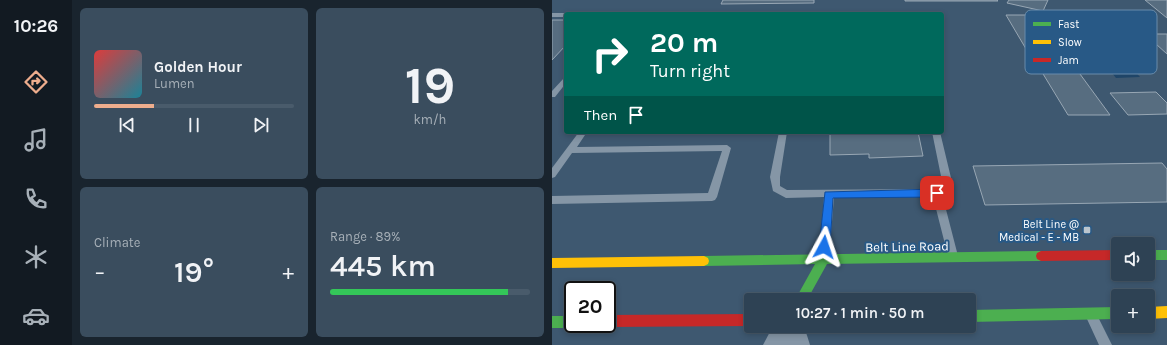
<!DOCTYPE html>
<meta charset="utf-8">
<style>
body{margin:0;font-family:Karla,sans-serif;background:#3a4d5e;color:#f1f3f6;height:100vh;display:flex;flex-direction:column;font-size:15px;white-space:nowrap}
*{box-sizing:border-box;margin:0}
p{font-size:13px;color:#a7b0b8}
.icon{flex:none;width:22px;height:22px;fill:none;stroke:currentColor;stroke-width:2;stroke-linecap:round;stroke-linejoin:round}
.map{position:relative;flex:1;overflow:hidden}
.sheet{display:flex;flex-direction:column;gap:8px;padding:8px;background:#19242e;width:480px}
.sheet>*{flex:none}
.top-card{position:absolute;left:12px;top:12px;width:380px;height:122px;border-radius:4px;box-shadow:0 2px 6px #0003,0 0 0 1px #495b6b;background:#00695c;color:#fff;overflow:hidden}
.tools{position:absolute;left:559px;top:237px;display:grid;gap:8px}
.tools a{display:grid;place-items:center;width:44px;height:44px;border-radius:4px;background:#2e4254;box-shadow:0 2px 6px #0003,0 0 0 1px #495b6b;font-size:20px}
.speed{position:absolute;left:12px;top:281px;display:flex;gap:8px;font-size:20px;font-weight:700;text-align:center}
.speed>*{display:grid;place-content:center;width:52px;height:52px;border-radius:50%;background:#2e4254;box-shadow:0 2px 6px #0003,0 0 0 1px #495b6b;line-height:1}
.speed .limit{border:2px solid #111;border-radius:6px;background:#fff;color:#111}
.pin{position:absolute;display:grid;place-items:center;width:34px;height:34px;color:#fff;margin:-17px;border-radius:8px;box-shadow:0 2px 6px #0006}
.me{position:absolute;width:44px;margin:-22px;rotate:5deg;stroke-linejoin:round;filter:drop-shadow(0 0 3px #0008)}
.turn{display:flex;align-items:center;gap:14px;height:84px;padding:0 20px;font-size:18px}
.turn .icon{width:52px;height:52px;stroke-width:2.5}
.turn b{display:block;font-size:28px;line-height:34px}
.then{display:flex;align-items:center;height:38px;padding:0 20px;background:#0003;gap:8px;font-size:15px}
.big{font-size:30px;font-weight:600;line-height:1.1}
.sheet .widget{flex:1;display:flex;flex-direction:column;justify-content:center;gap:6px;min-width:0;padding:0 14px;border-radius:6px;background:#3a4d5e}
.sheet .dial{align-items:center;gap:0}
.dial b{font-size:52px;line-height:1}
.song{display:flex;align-items:center;gap:12px}
.cover{width:48px;height:48px;border-radius:6px;background:linear-gradient(135deg,hsl(0 70% 55%),hsl(190 70% 35%))}
.played{height:4px;border-radius:2px;background:linear-gradient(90deg,#eead8d 30%,#495b6b 30%)}
.keys{display:flex;justify-content:space-around;direction:ltr}
.heat{display:flex;justify-content:space-between;align-items:center;font-size:22px;direction:ltr}
.charge{height:6px;border-radius:3px;background:linear-gradient(90deg,#34c759 89%,#495b6b 0)}
.sheet .tiles{flex:1;display:grid;gap:8px;grid-template-columns:repeat(2,1fr)}
.trip{position:absolute;left:192px;top:293px;width:232px;height:40px;border-radius:4px;background:#2e4254;box-shadow:0 2px 6px #0003,0 0 0 1px #495b6b;font-weight:600;line-height:40px;text-align:center}
main{display:flex;flex:1;min-height:0}
.dock{display:flex;flex-direction:column;width:72px;justify-content:space-around;align-items:center;background:#121a22;color:#a7b0b8}
.dock .icon{width:28px;height:28px}
.dock .on{color:#eead8d}
.dock b{font-size:18px;color:#f1f3f6}
.map>svg:first-child{display:block}
.water{fill:#1f4568}
.building{fill:#576d80;stroke:#98a7b4}
.lines{fill:none;stroke-linecap:round;stroke-linejoin:round}
.lane{fill:#8596a6;fill-rule:evenodd}
.street{fill:#8596a6;fill-rule:evenodd}
.fast{fill:#4caf50;fill-rule:evenodd}
.slow{fill:#ffc107;fill-rule:evenodd}
.jam{fill:#c62828;fill-rule:evenodd}
.route{fill:#1a73e8;stroke:#114b97}
.poi-dot{fill:#bbc5cd;stroke:#285986;stroke-width:1.5}
.labels{text-anchor:middle;stroke-width:4;stroke-linejoin:round;paint-order:stroke}
.poi-label{font-size:11px;fill:#fff;stroke:#285986;text-anchor:end}
.near-street-label{font-size:13px;fill:#fff;stroke:#285986}
.key{fill:#285986;stroke:#688baa;stroke-width:1}
.key-label{font-size:11px;fill:#fff}
</style>
<main>
<nav class="dock">
<b>10:26</b>
<svg class="icon on" aria-label="directions" viewBox="0 0 24 24"><path d="M12 3l9 9-9 9-9-9zM9 14v-3h6M13 9l2 2-2 2"/></svg>
<svg class="icon" aria-label="music" viewBox="0 0 24 24"><path d="M9 18V5l10-2v13"/><circle cx="6" cy="18" r="3"/><circle cx="16" cy="16" r="3"/></svg>
<svg class="icon" aria-label="phone" viewBox="0 0 24 24"><path d="M5 4h4l2 5-3 2q2 4 5 5l2-3 5 2v4C11 20 4 13 5 4z"/></svg>
<svg class="icon" aria-label="climate" viewBox="0 0 24 24"><path d="M12 3v18M4 7l16 10M4 17L20 7"/></svg>
<svg class="icon" aria-label="car" viewBox="0 0 24 24"><path d="M5 17H2v-5l4-1 3-4h7l3 4 3 1v5h-3M9 17h6M6 11h13"/><circle cx="7" cy="17" r="2"/><circle cx="17" cy="17" r="2"/></svg>
</nav>
<section class="sheet">
<div class="tiles">
<div class="widget">
<div class="song"><i class="cover"></i><div><b>Golden Hour</b><p>Lumen</p></div></div>
<div class="played"></div>
<div class="keys"><svg class="icon" aria-label="previous" viewBox="0 0 24 24"><path d="M18 5L8 12l10 7zM5 5v14"/></svg><svg class="icon" aria-label="pause" viewBox="0 0 24 24"><path d="M8 5v14M16 5v14"/></svg><svg class="icon" aria-label="next" viewBox="0 0 24 24"><path d="M6 5l10 7-10 7zM19 5v14"/></svg></div>
</div>
<div class="widget dial"><b>19</b><p>km/h</p></div>
<div class="widget"><p>Climate</p>
<div class="heat"><a>−</a><b class="big">19°</b><a>+</a></div>
</div>
<div class="widget"><p>Range · 89%</p><b class="big">445 km</b><div class="charge"></div></div>
</div>
</section>
<div class="map">
<svg width="615" height="345" viewBox="0 0 615 345">
<rect width="100%" height="100%" fill="#3e5870"/>
<path class="water" d="M573 59 574 61 588 77 564 78 560 73 569 72 564 66 557 67 552 60Z"/>
<path class="building" d="M171 0H262V3L169 4Z
M353 0H445L446 1H353Z
M457 0H496L491 11 455 3Z
M593 0H615V18Z
M454 15H488L517 53 477 54Z
M0 20H14V45L0 60Z
M593 34H615V54Z
M482 59H517L558 115H516Z
M604 92 615 103V114L576 115 558 93Z
M278 132H366L371 156 317 158V154L278 155Z
M610 163 615 169V202L433 205 421 166Z"/>
<g class="lines">
<path class="lane" d="M0 13H14L16 14H14V17H0Z
M14 77V83L3 97H0V91L12 78Z
M27 132H35L25 147 175 145 179 148 165 197 163 200 160 201 0 204V196L156 193 170 151 20 153 3 177 0 178V168Z
M227 132H235L228 177V186L235 190 383 189 390 181 380 132H388L400 182 390 194 406 256 405 259 401 261 397 259 396 256 381 197H282L277 259 276 262 272 264 268 262 267 259 272 197 234 198 221 191 218 177Z
M541 313 545 315 560 345H547L535 319 537 315Z"/>
<path class="street" d="M221 326H252L258 345H211Z"/>
<path class="fast" d="M596 250H615V260H596Z
M489 251 493 253 494 256 493 259 489 261 275 264 255 300H243L263 264 152 266 148 264 147 261 148 258 152 256Z
M566 307V319L417 322V310Z
M0 316H21V324H26L25 326 21 328H0Z"/>
<path class="slow" d="M152 256 156 258 157 261 156 264 152 266 0 268V258Z
M615 306V318L596 319V307Z"/>
<path class="jam" d="M566 250V260L489 261 485 259 484 256 485 253 489 251Z
M199 314V326L55 327 50 324H55V315Z"/>
</g>
<path class="route" d="M385 189 389 190 390 193 389 195 385 197 281 198 278 247 276 250 272 252 269 250 267 247 273 192Z"/>
<rect class="poi-dot" x="531" y="226" width="8" height="8" rx="2"/>
<g class="labels">
<g class="poi-label">
<text x="527" y="228">Belt Line @<tspan x="527" dy="13">Medical - E - MB</tspan></text>
</g>
<g class="near-street-label">
<text transform="translate(355 246) rotate(-1)" y="5">Belt Line Road</text>
</g>
</g>
<rect x="473" y="10" width="132" height="64" rx="6" class="key"/>
<rect x="481" y="22" width="18" height="4" fill="#4caf50"/>
<rect x="481" y="40" width="18" height="4" fill="#ffc107"/>
<rect x="481" y="58" width="18" height="4" fill="#c62828"/>
<g class="key-label">
<text x="506" y="28">Fast</text>
<text x="506" y="46">Slow</text>
<text x="506" y="64">Jam</text>
</g>
</svg>
<div class="tools">
<a><svg class="icon" aria-label="sound" viewBox="0 0 24 24"><path d="M4 9h4l5-4v14l-5-4H4zM17 9q2 3 0 6"/></svg></a>
<a>+</a>
</div>
<div class="speed"><div class="limit">20</div></div>
<div class="pin" style="left:385px;top:193px;background:#d93025"><svg class="icon" aria-label="arrive" viewBox="0 0 24 24"><path d="M6 21V4h12l-3 4 3 4H6"/></svg></div>
<svg class="me" style="left:272px;top:247px" viewBox="-20 -20 40 40"><path d="M0-17L14 15 0 8-14 15z" fill="#1a73e8" stroke="#fff" stroke-width="4"/></svg>
<div class="trip">10:27 · 1 min · 50 m</div>
<div class="top-card">
<div class="turn"><svg class="icon" aria-label="right" viewBox="0 0 24 24"><path d="M7 20v-9h11M14 6l5 5-5 5"/></svg><div><b>20 m</b>Turn right</div></div>
<div class="then">Then<svg class="icon" aria-label="arrive" viewBox="0 0 24 24"><path d="M6 21V4h12l-3 4 3 4H6"/></svg></div>
</div>
</div>
</main>
